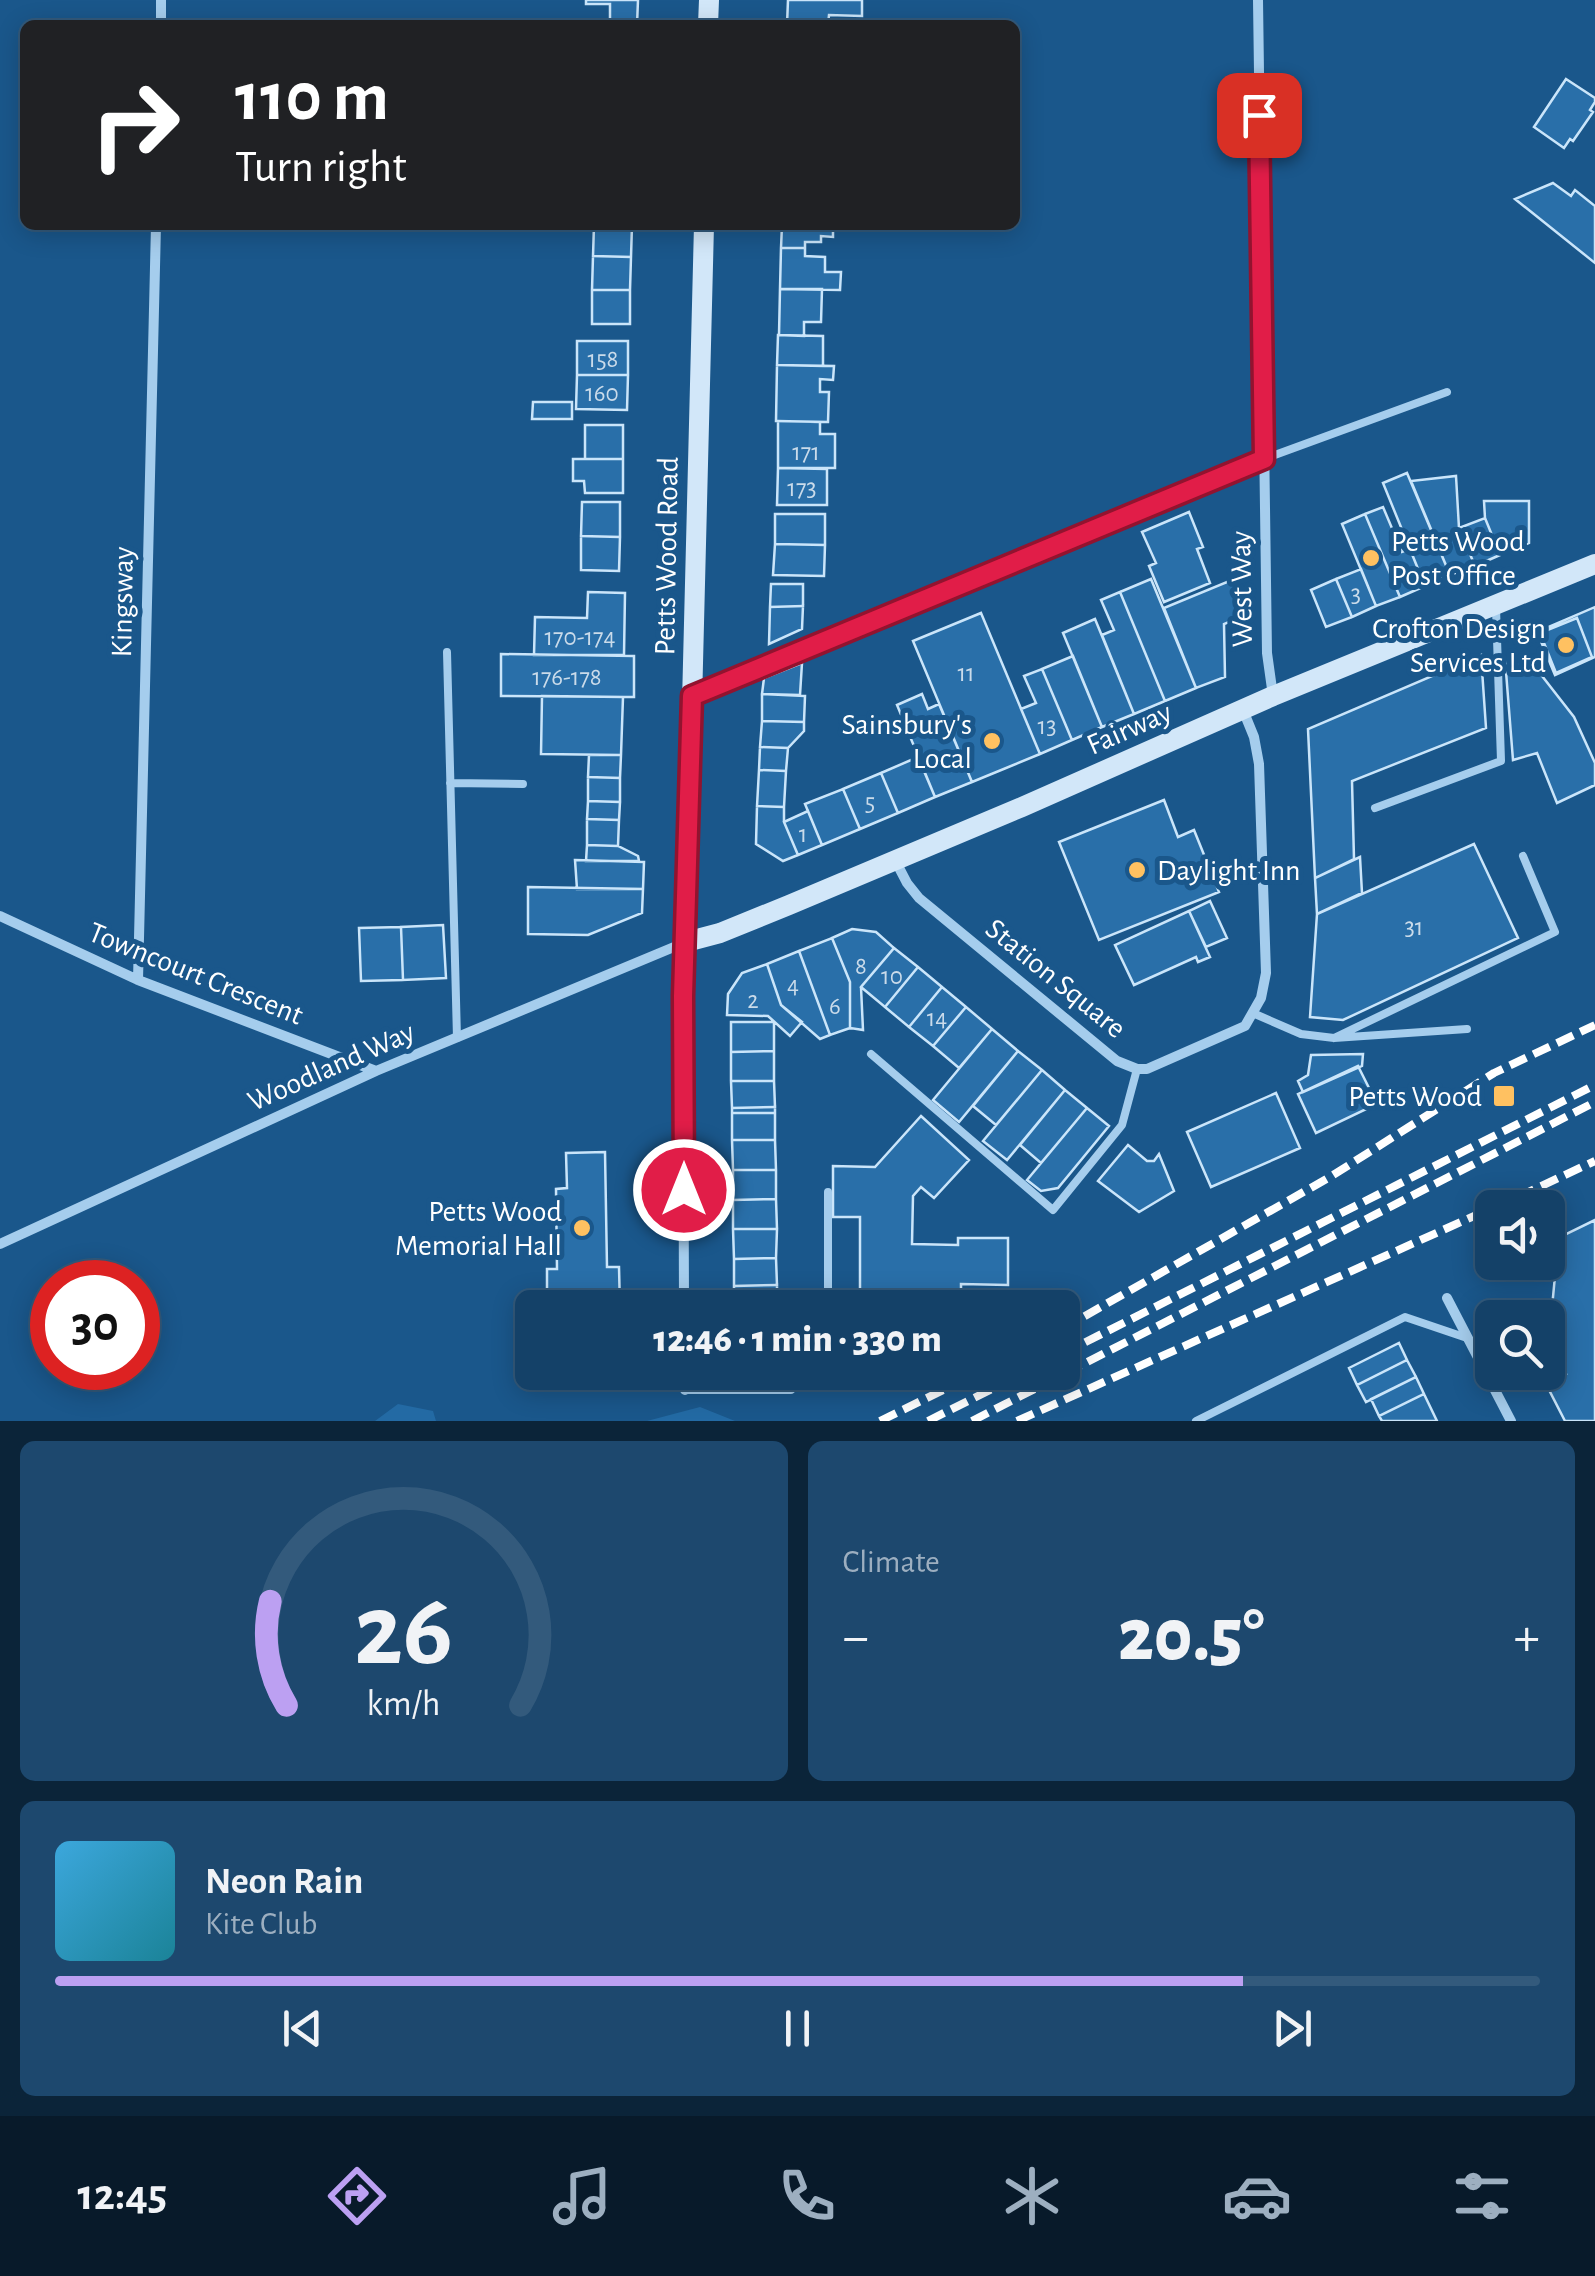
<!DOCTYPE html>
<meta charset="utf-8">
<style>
body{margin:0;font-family:"Alegreya Sans",sans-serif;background:#1d486e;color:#f1f3f6;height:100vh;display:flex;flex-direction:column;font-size:38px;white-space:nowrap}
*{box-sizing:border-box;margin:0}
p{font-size:32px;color:#9dafc0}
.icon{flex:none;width:55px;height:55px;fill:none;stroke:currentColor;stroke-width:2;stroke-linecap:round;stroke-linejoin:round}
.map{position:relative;height:1421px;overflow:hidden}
.drawer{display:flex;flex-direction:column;gap:20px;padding:20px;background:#0b2439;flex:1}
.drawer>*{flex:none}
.guide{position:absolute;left:20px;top:20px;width:1000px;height:210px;border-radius:15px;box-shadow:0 5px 25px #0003,0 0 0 2px #335a7c;background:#202124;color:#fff;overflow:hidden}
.tools{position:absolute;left:1475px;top:1190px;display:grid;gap:20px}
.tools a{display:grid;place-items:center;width:90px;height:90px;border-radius:15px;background:#144168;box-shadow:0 5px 25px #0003,0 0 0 2px #335a7c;font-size:50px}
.speed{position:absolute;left:30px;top:1260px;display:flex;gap:20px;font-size:50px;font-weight:700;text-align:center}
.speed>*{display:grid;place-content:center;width:130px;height:130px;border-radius:50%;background:#144168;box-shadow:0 5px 25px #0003,0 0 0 2px #335a7c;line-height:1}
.speed .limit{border:15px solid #d22;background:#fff;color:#111}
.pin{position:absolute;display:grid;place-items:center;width:85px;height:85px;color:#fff;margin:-42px;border-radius:20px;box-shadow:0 5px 15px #0006}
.me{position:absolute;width:110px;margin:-55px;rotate:0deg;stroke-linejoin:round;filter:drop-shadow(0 0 8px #0008)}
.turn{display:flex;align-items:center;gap:35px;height:210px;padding:0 50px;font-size:45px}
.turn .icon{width:130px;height:130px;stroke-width:2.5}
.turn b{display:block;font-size:70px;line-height:85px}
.big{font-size:75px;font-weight:800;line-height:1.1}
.drawer .widget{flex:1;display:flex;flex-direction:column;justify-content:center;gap:15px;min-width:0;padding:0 35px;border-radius:15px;background:#1d486e}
.drawer .dial{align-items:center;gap:0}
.dial svg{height:260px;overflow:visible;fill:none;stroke:#335a7c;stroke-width:7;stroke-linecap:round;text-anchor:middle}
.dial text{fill:#f1f3f6;stroke:none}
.song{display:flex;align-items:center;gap:30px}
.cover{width:120px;height:120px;border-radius:15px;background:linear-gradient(135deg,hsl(200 70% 55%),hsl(190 70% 35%))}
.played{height:10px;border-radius:5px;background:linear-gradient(90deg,#bca0f2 80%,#335a7c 80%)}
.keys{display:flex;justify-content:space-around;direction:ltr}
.heat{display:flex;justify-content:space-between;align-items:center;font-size:55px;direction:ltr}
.drawer .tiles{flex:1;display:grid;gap:20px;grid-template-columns:1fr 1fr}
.widget:last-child{grid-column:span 2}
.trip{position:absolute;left:515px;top:1290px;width:565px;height:100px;border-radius:15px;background:#144168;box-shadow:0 5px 25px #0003,0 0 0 2px #335a7c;font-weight:800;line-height:100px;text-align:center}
.menu{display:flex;height:160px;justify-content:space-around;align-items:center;background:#081a2a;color:#9dafc0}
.menu .icon{width:70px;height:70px}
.menu .selected{color:#bca0f2}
.menu b{font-size:45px;color:#f1f3f6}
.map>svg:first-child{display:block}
.green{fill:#236aa4}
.building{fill:#296fa9;stroke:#cae5fa;stroke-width:2.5}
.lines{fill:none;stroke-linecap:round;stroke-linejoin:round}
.lane{stroke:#a5cded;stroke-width:8}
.street{stroke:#a5cded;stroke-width:10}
.secondary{stroke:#d2e7f9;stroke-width:20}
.rail{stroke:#fff;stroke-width:8;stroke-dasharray:18 8;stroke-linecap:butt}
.route-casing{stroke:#92132f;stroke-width:25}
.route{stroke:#e11d48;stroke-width:18}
.poi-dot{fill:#ffc161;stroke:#1a578b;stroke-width:4}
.labels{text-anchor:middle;stroke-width:10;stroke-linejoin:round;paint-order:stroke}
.number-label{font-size:25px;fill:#cadbea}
.poi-label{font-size:30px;fill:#fff;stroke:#1a578b;text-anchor:end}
.street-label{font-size:30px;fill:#fff;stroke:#1a578b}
</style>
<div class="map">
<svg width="1595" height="1421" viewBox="0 0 1595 1421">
<rect width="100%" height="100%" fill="#1a578b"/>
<path class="green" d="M398 1404 433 1411 436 1421H375Z
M700 1407 735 1421H647Z"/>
<path class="building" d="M586 0H638L637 25H610V4H586Z
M788 0H862V16L829 15 828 25H787Z
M1566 79 1595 98V102L1590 110 1593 112 1573 141 1570 139 1564 148 1534 127Z
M1553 183 1571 196 1575 190 1595 206V263L1515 199Z
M594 225H632L631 257 593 256Z
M782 225H833V237L821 236V242H805V248H781Z
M781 248H805V256L825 257V272H841L840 290 780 289Z
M593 256 631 257 630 290H592Z
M780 289H822L821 322H804V336L779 335Z
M592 290H630V324H592Z
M778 335 823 336V366L777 365Z
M577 341H628V375H577Z
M777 365 834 366 833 380 820 379V392H829L828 422 776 421Z
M577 375H628L627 410 576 409Z
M533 402H572V419H532Z
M778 421 820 422V434H835V468H778Z
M585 425H623V459H585Z
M573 459H623V493H585L584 481H573Z
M778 468 827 469V505H777Z
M1407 473 1450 575 1425 586 1383 483Z
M1456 476 1459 528 1475 566 1450 575 1411 481Z
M1484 501H1529V543L1500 555 1485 518Z
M582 502H620V537L581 536Z
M1383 507 1402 552 1410 549 1425 586 1400 597 1365 514Z
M1189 512 1203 547 1197 549 1210 583 1164 602 1149 566 1156 563 1142 532Z
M775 514H825V545L775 544Z
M1365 514 1400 597 1376 606 1342 524Z
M1485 518 1500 555 1475 566 1459 528Z
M581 536 620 537 619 571 581 570Z
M775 544 825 545 824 576 773 575Z
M1361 569 1376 606 1352 617 1336 579Z
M1239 577 1241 617 1224 624 1225 677 1196 688 1164 608Z
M1151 579 1196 688 1165 701 1120 592Z
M1336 579 1352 617 1326 627 1311 590Z
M771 584H803V606L770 607Z
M588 592 625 593 624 655H534L535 617 587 618Z
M1120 592 1165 701 1134 714 1102 635 1114 630 1101 600Z
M803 606 802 629 769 644 770 607Z
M1595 607V657L1555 675 1537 632Z
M981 613 1040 754 972 782 913 641Z
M1577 618 1592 657 1556 673 1540 633Z
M1095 619 1134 714 1102 727 1063 633Z
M501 654 634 656V697L501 696Z
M1481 655 1486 728 1352 781 1354 859 1315 878 1308 729Z
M1073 656 1102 727 1072 740 1042 669Z
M1528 658 1574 717 1595 763V785L1557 803 1537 753 1513 760 1505 659Z
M802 663 800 695 762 694 764 678Z
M1042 669 1072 740 1040 754 1021 709 1036 703 1024 676Z
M762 694 805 696 804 722 762 721Z
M922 694 928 709 939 704 972 782 935 797 897 705Z
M542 696 623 697 621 755 541 754Z
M762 721 804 722V731L788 748 760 747Z
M760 747 788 748 786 771 759 770Z
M589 755H621L620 778 588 777Z
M918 757 935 797 898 813 881 773Z
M759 770 786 771 784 807 757 806Z
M881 773 898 813 860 829 843 789Z
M588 777 620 778V802L588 801Z
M843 789 860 829 822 845 805 804Z
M1164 800 1178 837 1194 830 1219 892 1099 940 1059 842Z
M588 801 620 802 619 820 587 819Z
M757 806 784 807V822L798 855 783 861 756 844Z
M808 811 822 845 798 855 784 822Z
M587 819 619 820 618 846 587 845Z
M1474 844 1518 938 1343 1020 1310 1017 1317 914Z
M587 845 618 846 638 856 639 861H586Z
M1360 857 1362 893 1317 914 1315 878Z
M575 860 644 862 643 889H577Z
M528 887 643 889 642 913 588 935 528 934Z
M1210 901 1227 938 1206 947 1189 911Z
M1189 911 1210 957 1198 962 1196 957 1134 985 1115 945Z
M443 925 446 978 403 980 401 927Z
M401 927 403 980 361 981 359 928Z
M852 929 876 932 894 948 861 987 863 1030 850 1028V982L832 938Z
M832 938 850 982V1028L830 1035 799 951Z
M894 948 918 967 885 1007 861 987Z
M799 951 830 1035 820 1039 781 1005 767 964Z
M767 964 781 1005 802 1022 790 1036 768 1016 727 1015 728 994 742 973Z
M918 967 942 987 909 1027 885 1007Z
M942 987 966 1007 933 1046 909 1027Z
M966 1007 992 1029 959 1068 933 1046Z
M731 1022H774V1051L731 1052Z
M992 1029 1018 1051 959 1122 933 1100Z
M774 1051V1081H731V1052Z
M1018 1051 1042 1070 996 1125 973 1106Z
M1363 1054 1362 1066 1303 1092 1298 1081 1308 1075 1311 1055Z
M1358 1066 1377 1104 1316 1133 1298 1094Z
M1042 1070 1065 1090 1007 1160 983 1141Z
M731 1081H774L775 1107 732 1108Z
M1065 1090 1087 1108 1041 1163 1020 1145Z
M1276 1093 1300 1148 1211 1187 1187 1132Z
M775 1107V1113H732V1108Z
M1087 1108 1109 1126 1058 1188 1041 1191 1027 1180Z
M732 1113H775V1140H732Z
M921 1116 969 1160 934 1198 921 1187 913 1196 912 1244 958 1245V1238H1008V1285L961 1284V1296L860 1295V1217H833V1166L875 1167Z
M732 1140H775L776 1170H733Z
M1128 1145 1147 1161H1154L1159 1154 1174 1191 1139 1212 1098 1181Z
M605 1152 607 1267H619L620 1308H547V1269H557L556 1189 567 1188 566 1153Z
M733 1170H776V1199L733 1200Z
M776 1199 777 1229H733V1200Z
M1595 1220V1421H1565L1546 1384 1566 1374 1549 1339 1555 1276 1548 1260V1243Z
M733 1229H777L776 1258 734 1259Z
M776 1258 777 1285 734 1286V1259Z
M777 1285V1293H734V1286Z
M734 1293H777V1308H735Z
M1399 1343 1407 1360 1357 1385 1349 1368Z
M1407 1360 1416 1377 1366 1402 1357 1385Z
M736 1372H778V1377L736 1378Z
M1416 1377 1424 1394 1379 1416 1371 1399Z
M1424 1394 1437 1421H1382L1379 1416Z"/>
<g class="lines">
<path class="lane" d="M447 652 457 1038
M696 695 1264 459 1447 392
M450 783 523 784
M1375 808 1501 761 1496 608
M1255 1014 1301 1034 1334 1038 1467 1029
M1334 1038 1555 932 1523 856
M871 1054 1053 1210 1122 1125 1137 1069
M828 1308V1192
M946 1308 980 1293
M685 1390H791L810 1372
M1196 1421 1405 1317 1467 1338"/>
<path class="street" d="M1258 0 1267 653 1273 696
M161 25V0
M895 860 907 883 919 898 1117 1061 1137 1069H1147L1245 1026 1261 998 1266 973 1259 764 1254 737 1243 710
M0 916 138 980 376 1071
M138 980 156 225
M0 1244 376 1071 686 942 683 996 684 1308
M1447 1298 1511 1421
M685 1372V1390"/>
<path class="secondary" d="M708 25 709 0
M704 225 686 942 720 933 789 905 1022 807 1273 696 1595 564"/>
<path class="rail" d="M1494 1208 1595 1161
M1062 1329 1330 1177 1494 1073 1595 1025
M1062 1354 1595 1085
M880 1421 980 1372
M928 1421 1026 1372
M972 1421 1595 1102
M1017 1421 1492 1208"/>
</g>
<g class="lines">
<defs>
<path id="route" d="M684 1190 683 996 692 696 1264 459 1259 115"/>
</defs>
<use href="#route" class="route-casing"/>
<use href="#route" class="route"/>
</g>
<g class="poi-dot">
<circle cx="1371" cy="558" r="10"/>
<circle cx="1566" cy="645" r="10"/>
<circle cx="992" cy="741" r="10"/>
<circle cx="1137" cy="870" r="10"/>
<rect x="1492" y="1084" width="24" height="24" rx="5"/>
<circle cx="582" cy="1228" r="10"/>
</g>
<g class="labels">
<g class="number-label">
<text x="603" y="367">158</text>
<text x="602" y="401">160</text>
<text x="806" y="460">171</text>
<text x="802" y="496">173</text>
<text x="1356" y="602">3</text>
<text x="580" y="645">170-174</text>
<text x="966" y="681">11</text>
<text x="567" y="685">176-178</text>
<text x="1047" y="734">13</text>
<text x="870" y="810">5</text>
<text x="803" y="842">1</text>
<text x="1414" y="935">31</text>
<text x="861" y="974">8</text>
<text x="892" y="984">10</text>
<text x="793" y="993">4</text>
<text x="753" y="1008">2</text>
<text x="835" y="1014">6</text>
<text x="937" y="1026">14</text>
</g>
<g class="poi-label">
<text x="1391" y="551" text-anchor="start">Petts Wood<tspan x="1391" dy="34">Post Office</tspan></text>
<text x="1546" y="638">Crofton Design<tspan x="1546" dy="34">Services Ltd</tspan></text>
<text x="972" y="734">Sainsbury's<tspan x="972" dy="34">Local</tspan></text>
<text x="1157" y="880" text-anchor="start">Daylight Inn</text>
<text x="1482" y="1106">Petts Wood</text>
<text x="562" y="1221">Petts Wood<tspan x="562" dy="34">Memorial Hall</tspan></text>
</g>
<g class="street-label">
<text transform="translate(666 556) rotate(-89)" y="10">Petts Wood Road</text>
<text transform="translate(1241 589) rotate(-91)" y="10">West Way</text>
<text transform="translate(122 602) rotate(-89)" y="10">Kingsway</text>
<text transform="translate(1129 728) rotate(-24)" y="10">Fairway</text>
<text transform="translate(196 973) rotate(22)" y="10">Towncourt Crescent</text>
<text transform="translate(1056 978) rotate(39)" y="10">Station Square</text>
<text transform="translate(331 1066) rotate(-24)" y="10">Woodland Way</text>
</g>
</g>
</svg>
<div class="tools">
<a><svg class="icon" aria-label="sound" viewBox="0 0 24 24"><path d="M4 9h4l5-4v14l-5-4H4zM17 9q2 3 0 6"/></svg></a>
<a><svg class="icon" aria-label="search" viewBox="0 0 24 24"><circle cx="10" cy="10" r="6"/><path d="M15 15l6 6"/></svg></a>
</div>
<div class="speed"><div class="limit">30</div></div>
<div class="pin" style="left:1259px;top:115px;background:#d93025"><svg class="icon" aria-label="arrive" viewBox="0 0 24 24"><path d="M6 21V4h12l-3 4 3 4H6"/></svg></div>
<svg class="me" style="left:684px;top:1190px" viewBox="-20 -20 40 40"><circle r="17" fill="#e11d48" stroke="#fff" stroke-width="3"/><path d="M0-11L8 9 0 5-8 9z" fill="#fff"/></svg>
<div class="trip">12:46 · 1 min · 330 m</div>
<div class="guide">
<div class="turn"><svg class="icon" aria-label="right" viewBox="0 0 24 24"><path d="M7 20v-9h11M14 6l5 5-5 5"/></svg><div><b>110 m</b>Turn right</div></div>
</div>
</div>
<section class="drawer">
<div class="tiles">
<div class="widget dial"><svg viewBox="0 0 100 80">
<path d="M14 69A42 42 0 1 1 86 69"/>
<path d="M14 69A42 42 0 0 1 9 37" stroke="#bca0f2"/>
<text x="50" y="56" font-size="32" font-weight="700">26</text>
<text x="50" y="72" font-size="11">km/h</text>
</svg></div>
<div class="widget"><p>Climate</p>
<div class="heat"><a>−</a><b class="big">20.5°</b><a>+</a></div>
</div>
<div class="widget">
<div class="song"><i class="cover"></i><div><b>Neon Rain</b><p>Kite Club</p></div></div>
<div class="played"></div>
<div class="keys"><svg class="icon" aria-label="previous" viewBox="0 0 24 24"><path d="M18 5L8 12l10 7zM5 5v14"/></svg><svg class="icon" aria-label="pause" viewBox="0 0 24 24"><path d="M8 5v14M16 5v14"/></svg><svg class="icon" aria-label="next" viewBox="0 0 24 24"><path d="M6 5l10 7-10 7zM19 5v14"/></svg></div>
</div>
</div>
</section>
<nav class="menu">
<b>12:45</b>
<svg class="icon selected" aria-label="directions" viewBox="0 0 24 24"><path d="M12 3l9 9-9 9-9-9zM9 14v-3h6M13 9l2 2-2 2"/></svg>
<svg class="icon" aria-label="music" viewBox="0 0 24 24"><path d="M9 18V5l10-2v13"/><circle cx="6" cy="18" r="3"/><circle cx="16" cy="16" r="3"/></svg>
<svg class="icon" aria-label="phone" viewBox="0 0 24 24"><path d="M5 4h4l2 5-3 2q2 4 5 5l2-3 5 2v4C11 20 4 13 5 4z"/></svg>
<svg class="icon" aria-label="climate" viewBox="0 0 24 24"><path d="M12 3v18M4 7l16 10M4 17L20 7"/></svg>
<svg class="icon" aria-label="car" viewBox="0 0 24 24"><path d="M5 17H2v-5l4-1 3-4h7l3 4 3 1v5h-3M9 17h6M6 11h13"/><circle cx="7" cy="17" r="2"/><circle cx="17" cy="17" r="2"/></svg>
<svg class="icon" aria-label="filters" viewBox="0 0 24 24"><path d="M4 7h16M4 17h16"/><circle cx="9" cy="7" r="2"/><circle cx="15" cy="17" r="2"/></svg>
</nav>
